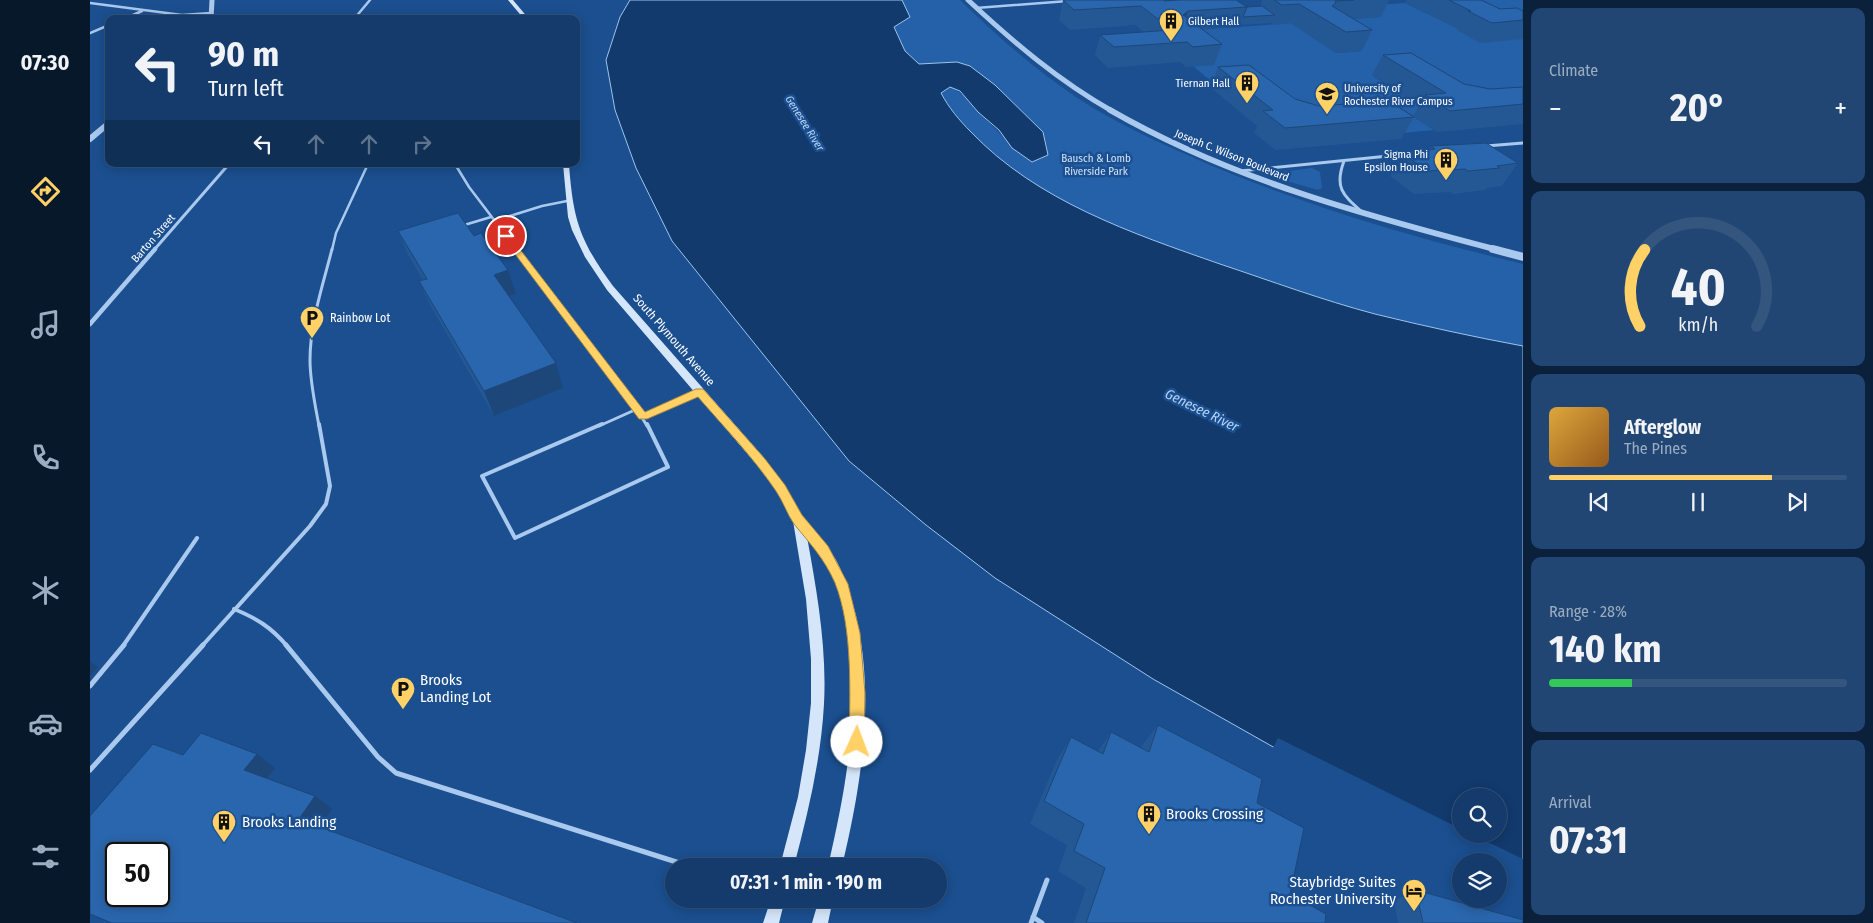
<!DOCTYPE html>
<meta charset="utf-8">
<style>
body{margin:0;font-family:"Fira Sans Condensed",sans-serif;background:#214673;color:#f1f3f6;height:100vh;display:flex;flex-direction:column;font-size:19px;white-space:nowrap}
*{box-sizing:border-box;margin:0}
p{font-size:16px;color:#9dadc1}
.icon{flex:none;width:28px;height:28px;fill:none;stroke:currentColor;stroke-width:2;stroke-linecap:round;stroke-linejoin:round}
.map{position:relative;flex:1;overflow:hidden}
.side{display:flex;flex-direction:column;gap:8px;padding:8px;background:#0b203b;width:350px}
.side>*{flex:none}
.top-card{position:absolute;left:15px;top:15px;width:475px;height:152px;border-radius:10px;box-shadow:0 2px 12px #0003,0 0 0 1px #33557e;background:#143b6b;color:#f1f3f6;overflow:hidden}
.buttons{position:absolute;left:1362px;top:788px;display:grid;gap:10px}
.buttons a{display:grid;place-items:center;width:55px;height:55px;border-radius:50%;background:#143b6b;box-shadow:0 2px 12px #0003,0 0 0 1px #33557e;font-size:25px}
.speed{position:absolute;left:15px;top:842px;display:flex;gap:10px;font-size:25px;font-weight:700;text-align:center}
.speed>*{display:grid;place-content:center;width:65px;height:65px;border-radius:50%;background:#143b6b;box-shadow:0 2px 12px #0003,0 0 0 1px #33557e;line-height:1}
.speed .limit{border:2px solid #111;border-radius:8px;background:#fff;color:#111}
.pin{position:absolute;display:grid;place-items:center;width:42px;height:42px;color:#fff;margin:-21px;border:2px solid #fff;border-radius:50%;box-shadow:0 1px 5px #0007}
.me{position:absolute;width:55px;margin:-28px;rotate:2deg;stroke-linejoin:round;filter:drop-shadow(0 0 4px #0008)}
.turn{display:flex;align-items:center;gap:18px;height:105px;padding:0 20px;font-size:22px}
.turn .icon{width:65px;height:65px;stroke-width:2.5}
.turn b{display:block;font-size:35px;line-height:42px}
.lanes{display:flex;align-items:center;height:48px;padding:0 20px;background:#0003;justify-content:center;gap:25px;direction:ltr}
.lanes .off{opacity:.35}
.big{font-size:38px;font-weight:700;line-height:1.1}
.side .card{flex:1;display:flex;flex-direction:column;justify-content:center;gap:8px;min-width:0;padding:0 18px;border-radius:10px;background:#214673}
.side .dial{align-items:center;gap:0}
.dial svg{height:130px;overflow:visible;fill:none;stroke:#33557e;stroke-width:7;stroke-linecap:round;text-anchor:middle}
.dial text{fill:#f1f3f6;stroke:none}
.song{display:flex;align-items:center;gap:15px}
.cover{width:60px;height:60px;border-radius:8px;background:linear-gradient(135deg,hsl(40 70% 55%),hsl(30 70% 35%))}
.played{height:5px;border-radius:2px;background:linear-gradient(90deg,#ffd166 75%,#33557e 75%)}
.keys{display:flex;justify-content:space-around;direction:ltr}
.heat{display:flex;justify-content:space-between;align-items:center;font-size:28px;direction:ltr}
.charge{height:8px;border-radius:4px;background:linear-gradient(90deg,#34c759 28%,#33557e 0)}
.trip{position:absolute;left:575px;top:858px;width:282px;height:50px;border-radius:25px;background:#143b6b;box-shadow:0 2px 12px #0003,0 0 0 1px #33557e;font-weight:700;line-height:50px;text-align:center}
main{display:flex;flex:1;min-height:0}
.tab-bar{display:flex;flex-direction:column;width:90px;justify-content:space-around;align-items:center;background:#08182b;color:#9dadc1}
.tab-bar .icon{width:35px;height:35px}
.tab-bar .active{color:#ffd166}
.tab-bar b{font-size:22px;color:#f1f3f6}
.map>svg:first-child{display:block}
.green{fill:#2461a8}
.water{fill:#123a6d;stroke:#9cc4f0;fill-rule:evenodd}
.pier{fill:#1b4f8f}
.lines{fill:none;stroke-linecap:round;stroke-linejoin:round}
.service-far3{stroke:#a9c9ee;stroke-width:2.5}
.service-far2{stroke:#a9c9ee;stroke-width:3}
.service-far1{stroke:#a9c9ee;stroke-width:4}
.service{stroke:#a9c9ee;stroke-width:5}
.minor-far2{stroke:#a9c9ee;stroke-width:2.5}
.minor-far1{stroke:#a9c9ee;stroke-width:3}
.minor{stroke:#a9c9ee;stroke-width:4.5}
.tertiary-far2{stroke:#a9c9ee;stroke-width:5}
.tertiary-far1{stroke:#a9c9ee;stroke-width:6}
.tertiary{stroke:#a9c9ee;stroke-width:8}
.secondary{fill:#d6e6fa;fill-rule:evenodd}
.wall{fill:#245895}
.shaded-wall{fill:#1d4779}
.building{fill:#2a66ad;stroke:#1d4779;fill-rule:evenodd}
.route{fill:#ffd166;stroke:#a68842}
.labels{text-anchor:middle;stroke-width:5;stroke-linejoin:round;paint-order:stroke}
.far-poi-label{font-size:11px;fill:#fff;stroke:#1b4f8f;text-anchor:start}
.far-water-label{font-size:11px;font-style:italic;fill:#b5d3f5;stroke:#1b4f8f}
.far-street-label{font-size:11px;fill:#fff;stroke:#1b4f8f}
.far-park-label{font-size:11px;fill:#cfe3fa;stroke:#1b4f8f}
.poi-label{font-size:12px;fill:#fff;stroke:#1b4f8f;text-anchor:start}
.street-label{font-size:12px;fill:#fff;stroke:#1b4f8f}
.water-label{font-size:14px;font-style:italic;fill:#b5d3f5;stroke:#1b4f8f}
.near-poi-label{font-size:15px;fill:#fff;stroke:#1b4f8f;text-anchor:start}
</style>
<main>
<nav class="tab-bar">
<b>07:30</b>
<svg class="icon active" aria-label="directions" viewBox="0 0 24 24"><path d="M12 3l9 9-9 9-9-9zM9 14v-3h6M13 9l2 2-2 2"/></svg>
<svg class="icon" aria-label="music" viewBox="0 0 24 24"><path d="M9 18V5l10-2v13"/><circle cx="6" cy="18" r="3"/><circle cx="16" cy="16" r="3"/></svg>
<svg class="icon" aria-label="phone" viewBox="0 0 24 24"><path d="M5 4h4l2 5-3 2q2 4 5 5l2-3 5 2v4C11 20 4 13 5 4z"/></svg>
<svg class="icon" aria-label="climate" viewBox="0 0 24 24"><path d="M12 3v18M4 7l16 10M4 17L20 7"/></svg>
<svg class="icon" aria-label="car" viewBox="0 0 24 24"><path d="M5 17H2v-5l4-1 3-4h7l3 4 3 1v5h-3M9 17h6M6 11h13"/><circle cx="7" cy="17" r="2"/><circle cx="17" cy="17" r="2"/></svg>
<svg class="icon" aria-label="filters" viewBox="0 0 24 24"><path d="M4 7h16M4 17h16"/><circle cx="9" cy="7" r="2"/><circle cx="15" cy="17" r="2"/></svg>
</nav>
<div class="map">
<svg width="1433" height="923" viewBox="0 0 1433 923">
<rect width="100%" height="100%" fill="#1b4f8f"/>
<path class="green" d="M812 0H870C906 35 944 69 986 97 1025 123 1070 143 1113 162 1216 206 1324 238 1433 264V346C1384 337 1334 326 1286 314 1233 301 1182 282 1131 264 1044 234 949 202 883 134 871 121 859 109 851 93L860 87C875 93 878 103 889 113 901 125 912 134 922 148L957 147 953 132 905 85 880 66 867 62 829 64 815 51 804 27 820 17Z
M1379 0H1433V26Z
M1315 3 1333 12 1433 39V107L1283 76 1343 115 1324 117 1344 130 1304 134 1128 87 1104 67 1092 31 1201 23 1246 53 1271 51 1236 21 1290 17 1288 5Z
M1222 168 1230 172 1232 188 1228 190 1193 180 1189 174 1191 172Z"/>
<path class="water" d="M540 0H812L820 17 804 27 815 51 829 64 867 62 880 66 905 85 953 132 958 155 942 162 922 148 909 130 888 112 870 91 860 87 851 93C859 108 869 120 881 132 947 201 1041 233 1130 264 1181 281 1232 300 1285 314 1334 326 1384 337 1433 346V876L1409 861 1254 787 1063 679 905 578 836 525 759 461 582 241 546 168 525 110 516 60 530 17ZM1371 796H1409V834H1371Z"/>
<path class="pier" d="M1188 738 1371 829V834H1381L1433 859V879L1409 867V861H1397L1382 854 1253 789 1182 750Z"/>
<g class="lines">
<path class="service-far3" d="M365 164 379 187 427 250
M404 221 452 206 477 201
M371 226 401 217
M242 250 246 233 278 164"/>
<path class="service-far2" d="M426 249 547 409
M547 409 557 426
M553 417 609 392
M229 426C225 404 220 382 220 360 220 322 233 285 242 249
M509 426 547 409"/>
<path class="service-far1" d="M512 424 392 476 425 538 578 467 557 424
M144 609C166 618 181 627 197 646
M33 646 107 538
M112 646 220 526 236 504 240 486 229 424"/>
<path class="service" d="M196 645 288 757 306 773 599 866
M0 686 34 645
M0 770 113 645
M943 917 952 923
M941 923 957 880"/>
<path class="minor-far2" d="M0 3 92 15 121 13
M886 8 978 1
M34 19 52 11
M264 19 280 0
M0 33 19 25"/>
<path class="minor-far1" d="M1396 146 1433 143
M1254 161C1244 188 1253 195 1272 212
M1150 171 1318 154
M64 250 139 164"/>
<path class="minor" d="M0 324 65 249"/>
<path class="tertiary-far2" d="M878 0C923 42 969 81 1022 111
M121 19 122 0"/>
<path class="tertiary-far1" d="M1020 110C1140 179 1274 215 1408 250
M0 139 19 123"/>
<path class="tertiary" d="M1403 249 1433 257"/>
<path class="secondary" d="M418 0H423L439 19H434Z
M473 164H479C483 220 490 241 523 286L675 459C682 469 690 479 697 490 702 499 705 509 712 517 725 534 741 547 750 568 791 661 775 771 752 866H738C757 785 772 701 755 618 751 600 746 580 737 564 732 554 724 546 717 537 727 592 737 648 734 704 731 759 718 813 704 866H690L708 797 716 750 721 703V659L716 599 703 521 685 489 667 465 517 290 495 257 482 230 478 217Z
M681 899H695L689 923H673Z
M729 899H743L738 923H722Z"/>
</g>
<path class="wall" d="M973 0 1075 1 1157 7H1170L1172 0H1299L1291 17 1262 19 1282 30 1272 51 1246 53 1201 23 1184 25 1182 23 1150 25 1149 27 1112 29 1132 44 1124 65 1096 67 1090 62 1018 68 1005 55 1010 35 1053 32 1046 25 980 30 969 20Z
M1317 0H1391L1410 9 1433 11V39L1390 43 1367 30 1368 29 1315 3Z
M1293 55 1374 84 1400 89 1433 87V124L1347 132 1324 117 1311 139 1185 150 1164 133 1167 126 1121 88 1128 67 1205 99 1229 106 1323 116 1329 106 1282 75Z
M1341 146 1428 163 1412 186 1396 188 1395 190 1363 194 1360 192 1324 194 1300 176 1313 154 1340 149Z
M308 231 426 294 419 297 473 388 404 416 340 305 329 281 333 280 318 255Z
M1068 725 1167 803 1200 894 1235 923H984L996 888 968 871 977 845 940 824 966 762 981 737 1008 751 1021 732 1050 748Z
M1326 890 1433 923H1308L1304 901Z"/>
<path class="shaded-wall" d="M1098 11 1092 31 1093 15Z
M418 270 426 294 412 299 404 275Z
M466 363 473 388 404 416 394 391Z
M0 661 8 667 0 676Z
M167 754 185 768 173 784 154 770Z
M225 796 242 809 226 832 209 819Z"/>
<path class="building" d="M973 0H1073L1075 1 1089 0H1146L1157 7 1098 11 1093 15 1132 44 1103 47 1097 42 1024 47 1010 35 1082 30 1051 6 984 10Z
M1184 0H1264L1245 1 1246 3 1242 6 1282 30 1256 32 1209 4 1192 5Z
M1359 0H1391L1410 9 1427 8 1433 11V20L1402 23 1378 11H1381Z
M1172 6 1185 15 1153 17 1157 7Z
M1321 53 1374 84 1400 89 1433 87V104L1360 111 1335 95 1356 93 1293 55Z
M1159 65 1205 99 1229 106 1299 101 1324 117 1195 128 1173 111 1183 110 1128 67Z
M1396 143 1428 163 1407 166 1410 168 1378 171 1375 169 1338 171 1313 154 1345 149 1341 146Z
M368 213 384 236 391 233 418 270 404 275 466 363 394 391 329 281 337 279 308 231Z
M1068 725 1172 779 1167 803 1214 828 1200 894 1236 914 1235 923H996L1015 868 984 851 994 824 954 801 981 737 1013 754 1021 732 1059 752Z
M111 733 167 754 154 770 225 796 209 819 487 923H22L0 914V816L63 744 93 755ZM26 854H69V896H26Z
M1326 890 1433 920V923H1333Z"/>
<path class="route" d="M413 235H419L555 412 606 389H613L675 459 695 485 712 515 738 546 758 584 770 633 775 693 774 742 772 747 767 749 761 747 759 742C760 694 763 628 745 583 734 558 721 545 704 524 697 514 693 501 686 491 663 457 634 427 608 397L557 419H549L413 238Z"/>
<defs>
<symbol id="building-pin" viewBox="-11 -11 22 30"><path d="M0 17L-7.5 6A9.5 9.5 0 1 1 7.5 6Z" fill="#ffd166" stroke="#1b4f8f"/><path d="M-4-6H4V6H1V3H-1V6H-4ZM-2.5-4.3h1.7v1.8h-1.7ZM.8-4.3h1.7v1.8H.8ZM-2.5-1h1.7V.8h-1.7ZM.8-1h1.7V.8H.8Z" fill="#111"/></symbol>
<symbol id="university-pin" viewBox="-11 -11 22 30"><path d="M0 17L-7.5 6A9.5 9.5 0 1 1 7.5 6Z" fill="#ffd166" stroke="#1b4f8f"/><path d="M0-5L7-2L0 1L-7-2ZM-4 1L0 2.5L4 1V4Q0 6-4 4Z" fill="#111"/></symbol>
<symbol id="parking-pin" viewBox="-11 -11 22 30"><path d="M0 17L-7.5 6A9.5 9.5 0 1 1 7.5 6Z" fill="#ffd166" stroke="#1b4f8f"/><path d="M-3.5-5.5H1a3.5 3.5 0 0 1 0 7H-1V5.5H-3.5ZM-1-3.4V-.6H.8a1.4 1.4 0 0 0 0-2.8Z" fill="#111"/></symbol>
<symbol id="hotel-pin" viewBox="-11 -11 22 30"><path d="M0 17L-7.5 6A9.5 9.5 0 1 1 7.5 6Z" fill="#ffd166" stroke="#1b4f8f"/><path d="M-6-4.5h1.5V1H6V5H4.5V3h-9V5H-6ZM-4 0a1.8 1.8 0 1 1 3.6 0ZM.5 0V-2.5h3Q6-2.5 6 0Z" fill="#111"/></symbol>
</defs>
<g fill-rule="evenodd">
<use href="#building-pin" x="1067" y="7" width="28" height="38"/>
<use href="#building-pin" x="1143" y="69" width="28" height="38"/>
<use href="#university-pin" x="1223" y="80" width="28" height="38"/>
<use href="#building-pin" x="1342" y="146" width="28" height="38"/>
<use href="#parking-pin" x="208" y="304" width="28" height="38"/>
<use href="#parking-pin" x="299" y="675" width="28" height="38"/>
<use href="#building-pin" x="1045" y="800" width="28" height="38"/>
<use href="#building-pin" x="120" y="808" width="28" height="38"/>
<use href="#hotel-pin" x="1310" y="877" width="28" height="38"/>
</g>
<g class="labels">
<g class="far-poi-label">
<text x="1098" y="25">Gilbert Hall</text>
<text x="1140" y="87" text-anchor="end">Tiernan Hall</text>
<text x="1254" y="92">University of<tspan x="1254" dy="13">Rochester River Campus</tspan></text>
<text x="1338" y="158" text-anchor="end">Sigma Phi<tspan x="1338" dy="13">Epsilon House</tspan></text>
</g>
<g class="far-water-label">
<text transform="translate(715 123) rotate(58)" y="4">Genesee River</text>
</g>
<g class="far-street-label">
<text transform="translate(1142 155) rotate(22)" y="4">Joseph C. Wilson Boulevard</text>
<text transform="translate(63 238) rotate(-49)" y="4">Barton Street</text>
</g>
<g class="far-park-label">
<text x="1006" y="162">Bausch &amp; Lomb<tspan x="1006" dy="13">Riverside Park</tspan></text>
</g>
<g class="poi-label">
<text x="240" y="322">Rainbow Lot</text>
</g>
<g class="street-label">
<text transform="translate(584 340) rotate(49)" y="4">South Plymouth Avenue</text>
</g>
<g class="water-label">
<text transform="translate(1112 410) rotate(26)" y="5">Genesee River</text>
</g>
<g class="near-poi-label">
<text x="330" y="685">Brooks<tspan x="330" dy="17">Landing Lot</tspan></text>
<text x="1076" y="819">Brooks Crossing</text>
<text x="152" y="827">Brooks Landing</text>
<text x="1306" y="887" text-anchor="end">Staybridge Suites<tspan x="1306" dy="17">Rochester University</tspan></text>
</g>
</g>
</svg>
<div class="buttons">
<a><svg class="icon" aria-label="search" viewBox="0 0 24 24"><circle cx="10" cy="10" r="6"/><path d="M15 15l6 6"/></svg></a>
<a><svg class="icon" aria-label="layers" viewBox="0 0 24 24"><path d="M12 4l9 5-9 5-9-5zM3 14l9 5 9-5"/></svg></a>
</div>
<div class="speed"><div class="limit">50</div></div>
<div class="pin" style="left:416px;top:236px;background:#d93025"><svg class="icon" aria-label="arrive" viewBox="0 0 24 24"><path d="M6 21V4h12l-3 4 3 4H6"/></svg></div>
<svg class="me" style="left:767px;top:742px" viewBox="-20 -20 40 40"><circle r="19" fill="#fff"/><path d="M0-13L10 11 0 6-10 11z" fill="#ffd166"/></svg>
<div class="trip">07:31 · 1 min · 190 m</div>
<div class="top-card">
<div class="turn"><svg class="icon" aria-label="left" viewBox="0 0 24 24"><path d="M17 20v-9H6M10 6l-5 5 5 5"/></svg><div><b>90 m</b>Turn left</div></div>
<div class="lanes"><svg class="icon" aria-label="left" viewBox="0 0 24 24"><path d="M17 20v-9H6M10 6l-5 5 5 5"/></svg><svg class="icon off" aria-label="ahead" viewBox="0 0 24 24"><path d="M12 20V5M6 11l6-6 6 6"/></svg><svg class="icon off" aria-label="ahead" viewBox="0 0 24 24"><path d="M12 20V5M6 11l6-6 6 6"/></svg><svg class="icon off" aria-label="right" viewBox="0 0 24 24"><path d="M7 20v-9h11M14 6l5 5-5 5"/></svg></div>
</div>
</div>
<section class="side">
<div class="card"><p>Climate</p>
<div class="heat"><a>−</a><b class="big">20°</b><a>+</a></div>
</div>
<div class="card dial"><svg viewBox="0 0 100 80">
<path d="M14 69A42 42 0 1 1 86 69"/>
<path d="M14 69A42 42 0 0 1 17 22" stroke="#ffd166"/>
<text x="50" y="56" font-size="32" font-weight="700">40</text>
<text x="50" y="72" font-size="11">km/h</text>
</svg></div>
<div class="card">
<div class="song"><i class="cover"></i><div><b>Afterglow</b><p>The Pines</p></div></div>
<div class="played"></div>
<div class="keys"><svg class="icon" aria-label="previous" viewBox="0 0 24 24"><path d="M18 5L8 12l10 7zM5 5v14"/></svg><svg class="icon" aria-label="pause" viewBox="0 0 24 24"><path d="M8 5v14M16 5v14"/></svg><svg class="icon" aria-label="next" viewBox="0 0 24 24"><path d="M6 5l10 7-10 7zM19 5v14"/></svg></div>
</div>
<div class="card"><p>Range · 28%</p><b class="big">140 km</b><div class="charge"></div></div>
<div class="card"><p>Arrival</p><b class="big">07:31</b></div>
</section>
</main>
